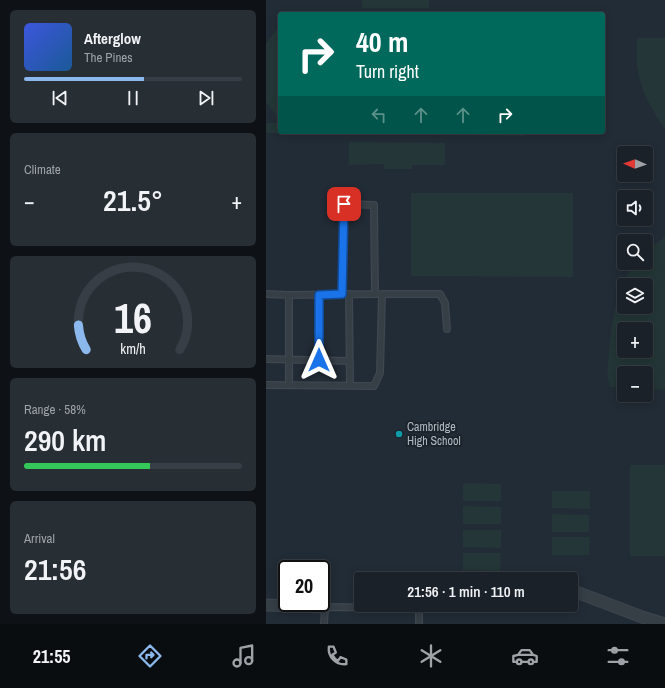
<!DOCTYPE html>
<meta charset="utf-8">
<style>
body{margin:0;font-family:"Archivo Narrow",sans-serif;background:#272e34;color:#f1f3f6;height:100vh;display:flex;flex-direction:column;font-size:15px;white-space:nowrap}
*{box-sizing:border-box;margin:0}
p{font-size:13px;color:#9fa3a8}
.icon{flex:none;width:22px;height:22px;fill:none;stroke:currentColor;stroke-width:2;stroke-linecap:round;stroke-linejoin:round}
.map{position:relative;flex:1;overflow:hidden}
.side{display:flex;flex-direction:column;gap:10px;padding:10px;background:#0e1216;width:266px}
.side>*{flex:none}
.hud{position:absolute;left:12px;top:12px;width:327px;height:122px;border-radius:4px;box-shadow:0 2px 10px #0003,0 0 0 1px #383e45;background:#00695c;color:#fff;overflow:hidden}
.needle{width:26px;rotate:272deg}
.fabs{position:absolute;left:351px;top:146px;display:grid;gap:8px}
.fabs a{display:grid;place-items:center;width:36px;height:36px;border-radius:4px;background:#1a2128;box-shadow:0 2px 10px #0003,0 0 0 1px #383e45;font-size:20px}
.speed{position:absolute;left:12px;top:560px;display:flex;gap:8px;font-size:20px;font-weight:700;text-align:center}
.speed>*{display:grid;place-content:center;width:52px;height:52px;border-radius:50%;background:#1a2128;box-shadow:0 2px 10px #0003,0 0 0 1px #383e45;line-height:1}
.speed .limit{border:2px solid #111;border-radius:6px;background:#fff;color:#111}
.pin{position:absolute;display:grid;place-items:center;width:34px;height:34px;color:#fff;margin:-17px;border-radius:8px;box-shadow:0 2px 6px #0006}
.me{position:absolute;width:44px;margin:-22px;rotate:0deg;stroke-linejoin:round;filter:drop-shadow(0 0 3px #0008)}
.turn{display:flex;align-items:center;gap:14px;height:84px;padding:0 12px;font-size:18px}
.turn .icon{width:52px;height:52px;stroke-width:2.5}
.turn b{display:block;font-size:28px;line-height:34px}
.lanes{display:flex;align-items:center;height:38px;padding:0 12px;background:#0003;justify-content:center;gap:20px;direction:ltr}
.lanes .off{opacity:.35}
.big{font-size:30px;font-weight:600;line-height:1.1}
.side .card{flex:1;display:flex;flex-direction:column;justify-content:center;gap:6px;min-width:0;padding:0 14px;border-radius:6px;background:#272e34}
.side .dial{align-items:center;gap:0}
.dial svg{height:104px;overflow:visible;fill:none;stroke:#383e45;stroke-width:7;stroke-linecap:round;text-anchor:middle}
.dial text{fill:#f1f3f6;stroke:none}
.song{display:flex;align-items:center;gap:12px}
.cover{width:48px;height:48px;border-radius:6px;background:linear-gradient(135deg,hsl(230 70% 55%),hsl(210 70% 35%))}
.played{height:4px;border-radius:2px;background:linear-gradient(90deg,#8bb8ed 55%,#383e45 55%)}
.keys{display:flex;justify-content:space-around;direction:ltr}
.heat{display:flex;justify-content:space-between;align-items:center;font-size:22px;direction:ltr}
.charge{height:6px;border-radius:3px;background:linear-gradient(90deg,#34c759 58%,#383e45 0)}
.trip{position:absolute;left:88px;top:572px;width:224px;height:40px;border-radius:4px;background:#1a2128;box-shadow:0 2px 10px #0003,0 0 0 1px #383e45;font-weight:600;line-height:40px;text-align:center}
.tabs{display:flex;height:64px;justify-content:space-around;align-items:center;background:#0a0d10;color:#9fa3a8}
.tabs .icon{width:28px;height:28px}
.tabs .selected{color:#8bb8ed}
.tabs b{font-size:18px;color:#f1f3f6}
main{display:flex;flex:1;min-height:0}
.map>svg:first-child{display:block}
.green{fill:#243637;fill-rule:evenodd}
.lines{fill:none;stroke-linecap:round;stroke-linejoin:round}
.service-casing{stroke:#3f4750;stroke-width:8}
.minor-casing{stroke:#3f4750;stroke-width:13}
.service{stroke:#363e46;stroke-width:5.5}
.minor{stroke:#363e46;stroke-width:11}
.route-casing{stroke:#114b97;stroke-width:10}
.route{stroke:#1a73e8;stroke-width:7}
.culture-dot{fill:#0f9aa8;stroke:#1b232b;stroke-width:1.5}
.labels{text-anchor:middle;stroke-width:4;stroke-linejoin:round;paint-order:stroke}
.poi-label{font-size:12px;fill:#b0b9c3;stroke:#1b232b;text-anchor:start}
</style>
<main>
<section class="side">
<div class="card">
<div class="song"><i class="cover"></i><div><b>Afterglow</b><p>The Pines</p></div></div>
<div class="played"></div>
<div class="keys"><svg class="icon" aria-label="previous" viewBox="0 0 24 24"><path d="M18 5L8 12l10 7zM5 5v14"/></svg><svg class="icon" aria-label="pause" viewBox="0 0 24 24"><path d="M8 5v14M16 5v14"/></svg><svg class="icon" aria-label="next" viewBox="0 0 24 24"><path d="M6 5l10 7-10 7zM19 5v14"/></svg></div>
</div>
<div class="card"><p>Climate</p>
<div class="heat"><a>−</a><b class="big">21.5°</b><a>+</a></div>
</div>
<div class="card dial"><svg viewBox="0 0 100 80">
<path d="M14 69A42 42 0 1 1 86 69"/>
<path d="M14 69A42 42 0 0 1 8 50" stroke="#8bb8ed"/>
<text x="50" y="56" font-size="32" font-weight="700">16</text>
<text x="50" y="72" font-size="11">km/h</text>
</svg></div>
<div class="card"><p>Range · 58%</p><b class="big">290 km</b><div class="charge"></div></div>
<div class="card"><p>Arrival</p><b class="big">21:56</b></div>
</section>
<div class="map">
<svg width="399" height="624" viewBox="0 0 399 624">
<rect width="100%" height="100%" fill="#222c36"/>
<path class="green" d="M96 0H163V8H96Z
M52 13 211 14H215H40Z
M14 27V119L10 115 0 102V44L10 30Z
M371 38H399V129C386 111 374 90 371 66 370 57 371 47 371 38Z
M0 123H14V132H257V136L0 133Z
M83 142 179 143V165H146V169H118V164L83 165Z
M145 193H307V277L145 276Z
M399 237V390L380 389V373H358V388L344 387C340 375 342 364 343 351 346 321 350 288 369 263H380V251ZM358 285H380V307H358ZM358 329H380V351H358Z
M364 465H399V556H364Z
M197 483 235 484V501H197Z
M286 491H324V509L286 508Z
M197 506 235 507V524H197Z
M286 514 323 515V532H286Z
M197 530H235V548L197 547Z
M286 537H324L323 555H286Z
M197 553H235L234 571 197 570Z"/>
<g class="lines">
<defs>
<path id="service" d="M0 294 23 295V385
M76 294 78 204 108 205 109 294
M83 294 84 386
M23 295 111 294
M53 295V360
M0 359 84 361
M0 385 108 386 114 373 116 294H174L179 303 181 329
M58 624 59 607 153 608V624"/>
<path id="minor" d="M305 590 379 618 399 624
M0 605 59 607"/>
</defs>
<use href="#service" class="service-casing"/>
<use href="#minor" class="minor-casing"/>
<use href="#service" class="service"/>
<use href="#minor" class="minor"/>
</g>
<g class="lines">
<defs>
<path id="route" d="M53 360V295L76 294 78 204"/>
</defs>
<use href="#route" class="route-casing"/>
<use href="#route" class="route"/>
</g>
<circle class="culture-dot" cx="133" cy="434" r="4"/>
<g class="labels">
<g class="poi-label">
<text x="141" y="431">Cambridge<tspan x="141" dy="14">High School</tspan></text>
</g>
</g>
</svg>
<div class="fabs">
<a><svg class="needle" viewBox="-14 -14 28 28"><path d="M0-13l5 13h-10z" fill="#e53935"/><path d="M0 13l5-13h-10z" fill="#9fa3a8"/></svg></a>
<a><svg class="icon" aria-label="sound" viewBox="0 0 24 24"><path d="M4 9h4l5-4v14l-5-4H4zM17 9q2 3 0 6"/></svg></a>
<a><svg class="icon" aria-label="search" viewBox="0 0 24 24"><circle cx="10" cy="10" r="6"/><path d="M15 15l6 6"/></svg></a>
<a><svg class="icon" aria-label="layers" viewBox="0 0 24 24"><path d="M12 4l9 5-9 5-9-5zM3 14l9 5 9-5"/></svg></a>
<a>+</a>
<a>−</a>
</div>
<div class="speed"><div class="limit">20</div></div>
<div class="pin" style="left:78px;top:204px;background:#d93025"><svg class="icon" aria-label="arrive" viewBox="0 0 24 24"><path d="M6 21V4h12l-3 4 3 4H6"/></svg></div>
<svg class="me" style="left:53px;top:360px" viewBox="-20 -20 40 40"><path d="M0-17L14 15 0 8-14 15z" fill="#1a73e8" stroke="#fff" stroke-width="4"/></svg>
<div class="trip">21:56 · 1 min · 110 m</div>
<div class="hud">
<div class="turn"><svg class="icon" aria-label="right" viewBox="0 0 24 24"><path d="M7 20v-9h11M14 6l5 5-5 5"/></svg><div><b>40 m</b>Turn right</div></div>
<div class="lanes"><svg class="icon off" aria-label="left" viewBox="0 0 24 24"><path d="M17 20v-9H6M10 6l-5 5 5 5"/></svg><svg class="icon off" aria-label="ahead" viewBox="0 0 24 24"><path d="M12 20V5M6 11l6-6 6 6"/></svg><svg class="icon off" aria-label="ahead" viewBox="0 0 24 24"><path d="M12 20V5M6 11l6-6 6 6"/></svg><svg class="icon" aria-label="right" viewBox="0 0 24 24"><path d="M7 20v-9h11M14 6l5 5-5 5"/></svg></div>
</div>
</div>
</main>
<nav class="tabs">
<b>21:55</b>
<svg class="icon selected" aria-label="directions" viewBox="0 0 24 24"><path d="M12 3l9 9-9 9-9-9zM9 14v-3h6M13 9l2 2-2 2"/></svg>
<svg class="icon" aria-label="music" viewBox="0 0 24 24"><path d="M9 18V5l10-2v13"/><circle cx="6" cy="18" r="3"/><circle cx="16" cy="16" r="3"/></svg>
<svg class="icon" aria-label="phone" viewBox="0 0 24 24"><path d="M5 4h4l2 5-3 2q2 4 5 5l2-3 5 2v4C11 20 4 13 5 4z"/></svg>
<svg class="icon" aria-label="climate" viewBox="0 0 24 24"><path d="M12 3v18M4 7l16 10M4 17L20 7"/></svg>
<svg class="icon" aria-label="car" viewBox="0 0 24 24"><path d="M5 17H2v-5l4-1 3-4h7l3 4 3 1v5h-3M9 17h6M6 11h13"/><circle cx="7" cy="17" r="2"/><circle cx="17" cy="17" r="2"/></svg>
<svg class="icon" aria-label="filters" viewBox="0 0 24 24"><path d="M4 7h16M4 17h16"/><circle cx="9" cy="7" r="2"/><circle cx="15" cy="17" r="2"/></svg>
</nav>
